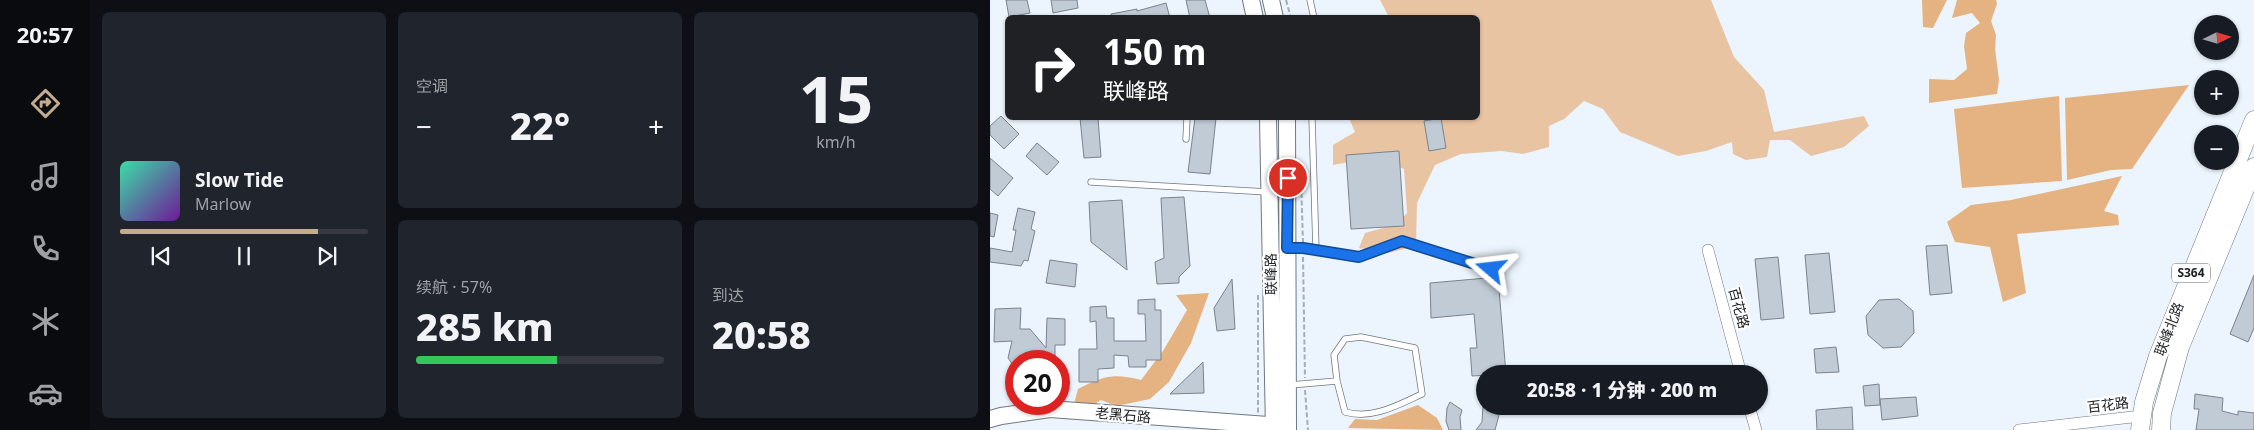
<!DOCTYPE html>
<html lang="zh">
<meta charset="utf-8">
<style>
body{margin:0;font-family:"Noto Sans","Noto Sans SC",sans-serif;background:#20242c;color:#f1f3f6;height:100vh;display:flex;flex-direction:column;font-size:19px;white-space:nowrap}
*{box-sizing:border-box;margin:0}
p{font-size:16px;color:#9ea1a6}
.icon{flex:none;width:28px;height:28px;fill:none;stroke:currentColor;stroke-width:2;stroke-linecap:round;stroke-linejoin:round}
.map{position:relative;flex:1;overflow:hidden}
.panel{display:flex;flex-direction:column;gap:12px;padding:12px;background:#0d0f14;width:900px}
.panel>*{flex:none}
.top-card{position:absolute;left:15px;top:15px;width:475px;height:105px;border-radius:8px;box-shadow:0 1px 4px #0004;background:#202124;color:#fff;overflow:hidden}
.needle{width:32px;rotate:85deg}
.tools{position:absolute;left:1204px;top:15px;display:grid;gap:10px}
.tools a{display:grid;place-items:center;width:45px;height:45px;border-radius:50%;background:#171b24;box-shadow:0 1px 4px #0004;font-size:25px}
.speed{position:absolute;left:15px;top:350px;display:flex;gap:10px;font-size:25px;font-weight:700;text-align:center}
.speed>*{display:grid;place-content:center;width:65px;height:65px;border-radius:50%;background:#171b24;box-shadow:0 1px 4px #0004;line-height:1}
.speed .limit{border:8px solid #d22;background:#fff;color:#111}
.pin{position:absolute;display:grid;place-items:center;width:42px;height:42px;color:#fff;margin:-21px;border:2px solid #fff;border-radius:50%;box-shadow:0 1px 5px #0007}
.me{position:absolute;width:55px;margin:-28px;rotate:287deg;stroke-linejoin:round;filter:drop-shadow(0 0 4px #0008)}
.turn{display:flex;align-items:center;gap:18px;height:105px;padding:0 15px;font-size:22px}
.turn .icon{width:65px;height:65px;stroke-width:2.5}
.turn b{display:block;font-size:35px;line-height:42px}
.big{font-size:38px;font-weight:800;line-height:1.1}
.panel .card{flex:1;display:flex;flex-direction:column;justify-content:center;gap:8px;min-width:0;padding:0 18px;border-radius:8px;background:#20242c}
.panel .dial{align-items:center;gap:0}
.dial b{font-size:65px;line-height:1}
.song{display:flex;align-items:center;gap:15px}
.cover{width:60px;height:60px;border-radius:8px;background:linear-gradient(135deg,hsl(160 70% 55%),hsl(280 70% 35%))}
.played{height:5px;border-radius:2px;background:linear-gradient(90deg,#c4ac8e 80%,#363941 80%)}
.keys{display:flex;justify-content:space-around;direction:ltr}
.heat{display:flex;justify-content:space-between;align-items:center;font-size:28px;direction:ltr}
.charge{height:8px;border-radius:4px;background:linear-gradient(90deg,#34c759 57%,#363941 0)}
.panel .tiles{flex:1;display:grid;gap:12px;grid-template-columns:repeat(3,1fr)}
.card:first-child{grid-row:span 2}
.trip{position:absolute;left:486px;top:365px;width:292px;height:50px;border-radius:25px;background:#171b24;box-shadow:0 1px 4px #0004;font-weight:800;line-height:50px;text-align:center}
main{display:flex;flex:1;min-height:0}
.menu{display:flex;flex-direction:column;width:90px;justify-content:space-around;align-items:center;background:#090b0e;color:#9ea1a6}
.menu .icon{width:35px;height:35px}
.menu .selected{color:#c4ac8e}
.menu b{font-size:22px;color:#f1f3f6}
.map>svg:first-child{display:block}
.green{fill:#e9c4a3}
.forest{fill:#e5b281}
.building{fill:#c1cbd6;stroke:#7a838d}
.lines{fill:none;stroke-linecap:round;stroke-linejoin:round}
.lane-casing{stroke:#6f7882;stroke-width:7}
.street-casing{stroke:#6f7882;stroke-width:12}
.secondary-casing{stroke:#6f7882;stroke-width:18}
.primary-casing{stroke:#6f7882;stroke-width:19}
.path{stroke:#a7adb5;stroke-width:2;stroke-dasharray:5 2.5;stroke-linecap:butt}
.lane{stroke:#fff;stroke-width:5.5}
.street{stroke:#fff;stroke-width:11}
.secondary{stroke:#fff;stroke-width:16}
.primary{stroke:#fff;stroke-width:18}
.route-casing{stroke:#114b97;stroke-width:12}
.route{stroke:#1a73e8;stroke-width:9}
.labels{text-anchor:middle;stroke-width:4.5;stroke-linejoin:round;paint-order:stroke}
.shield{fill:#fff;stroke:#606265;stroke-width:1}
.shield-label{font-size:12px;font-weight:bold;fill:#1c1f23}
.street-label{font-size:14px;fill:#1c1f23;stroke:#fff}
</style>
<main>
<nav class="menu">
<b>20:57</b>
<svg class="icon selected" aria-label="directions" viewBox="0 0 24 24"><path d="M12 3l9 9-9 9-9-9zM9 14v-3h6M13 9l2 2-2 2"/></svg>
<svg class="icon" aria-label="music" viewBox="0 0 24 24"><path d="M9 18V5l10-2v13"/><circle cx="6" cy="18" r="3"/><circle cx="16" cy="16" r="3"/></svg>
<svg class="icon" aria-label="phone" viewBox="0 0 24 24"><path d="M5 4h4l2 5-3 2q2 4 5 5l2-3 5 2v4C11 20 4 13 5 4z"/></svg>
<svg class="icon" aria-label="climate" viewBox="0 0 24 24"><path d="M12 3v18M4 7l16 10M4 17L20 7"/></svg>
<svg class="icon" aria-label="car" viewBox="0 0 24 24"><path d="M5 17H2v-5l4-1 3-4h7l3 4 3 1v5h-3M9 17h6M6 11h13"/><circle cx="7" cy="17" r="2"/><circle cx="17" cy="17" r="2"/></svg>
</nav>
<section class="panel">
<div class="tiles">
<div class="card">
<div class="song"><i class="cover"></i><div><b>Slow Tide</b><p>Marlow</p></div></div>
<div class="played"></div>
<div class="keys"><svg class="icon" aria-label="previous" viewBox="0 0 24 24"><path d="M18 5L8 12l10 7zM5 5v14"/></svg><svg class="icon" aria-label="pause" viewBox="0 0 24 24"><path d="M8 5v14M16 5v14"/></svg><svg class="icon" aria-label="next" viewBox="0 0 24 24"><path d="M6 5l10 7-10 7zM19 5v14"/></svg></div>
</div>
<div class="card"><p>空调</p>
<div class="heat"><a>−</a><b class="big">22°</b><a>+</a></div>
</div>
<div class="card dial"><b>15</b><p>km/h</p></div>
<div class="card"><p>续航 · 57%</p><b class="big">285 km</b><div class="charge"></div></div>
<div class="card"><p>到达</p><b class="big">20:58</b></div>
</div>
</section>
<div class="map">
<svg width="1264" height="430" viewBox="0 0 1264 430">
<rect width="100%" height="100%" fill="#ecf4fd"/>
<path class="green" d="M390 0H721L744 57 774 90 784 132 874 116 879 126 854 147 821 156 800 140H780L777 157 756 160 743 154 742 142 716 151 688 156 630 132 613 109 594 101 574 119 559 126V147L533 154 512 151 471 154 445 165 427 203 426 246 398 253 369 248 375 233 407 224 417 213 414 169C392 159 366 160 343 165V145L365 132 359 118H488V18L399 17Z"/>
<path class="forest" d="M932 0H957L943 28 933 27Z
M967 0H1006L1007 4 1001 21 1006 35 1005 49 1009 80 1007 94 939 103V79L964 80 977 69 974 46 976 33 990 23 982 13 962 18Z
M1199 85 1142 169 1121 170 1077 180 1075 98Z
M1069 96 1072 181 972 188 964 109Z
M1132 176 1114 211 1128 215 1129 225 1027 234 1036 293 1013 302 1000 247 965 242 957 222 981 205 1021 200Z
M219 293 201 343 179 382 160 399 126 406 111 400 99 408 84 404 88 389C113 376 123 373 151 380L173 351 197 310 186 295Z
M428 405 447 418 453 430 358 428 365 419 387 420Z"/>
<path class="building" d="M16 0H37L40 13 19 17Z
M61 0H87L88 8 63 13Z
M196 0H215L220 18H200Z
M176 3 180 18H121V14L147 9V11Z
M11 116 29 134 14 149 0 135V126Z
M90 118H108L111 157 94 158Z
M205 118H226L220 174 198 172Z
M451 118 456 148 439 151 434 121Z
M47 143 69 162 57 175 36 156Z
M409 151 414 226 361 229 356 155Z
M0 158 23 178 8 196 0 189Z
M194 197 200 266 189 277V283L167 284 165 262 174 258 171 198Z
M132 200 137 270 101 242 99 202Z
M28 208 45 212 41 229 45 231 38 261 34 260 31 266 0 262V248L22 252 26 230H23Z
M0 213 8 215 4 237 0 236Z
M957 245 962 293 940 295 936 246Z
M839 253 845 312 820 314 815 255Z
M788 257 794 318 771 320 765 259Z
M60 260 87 264 85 287 56 283Z
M1264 275V328L1258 342 1240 334Z
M508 277 516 374 482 376 480 348H487L484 314 441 318 440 283Z
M242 279 245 329 227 331 224 308Z
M165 299V310H171V360H156V367H139L138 356 124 355V368L108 369V382H89V349H107L106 321 100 322V307L116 306 117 318H124V341H156L155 314H148V300Z
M909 299 923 311 924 333 911 347 893 348 878 335 876 316 889 300Z
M31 308 30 329H40L56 348 57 318 75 319V345H65V358L26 359V369L18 358 22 341 4 342 5 309Z
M846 347 849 372 826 373 824 349Z
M213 362 214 393 180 394Z
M889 384 890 405 875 406 873 386Z
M1205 394 1233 398 1232 411 1248 415V411L1264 413V430H1206L1209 409H1204Z
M926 397 928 416 892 420 890 399Z
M460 402 472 410 470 417 471 430H459L456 421 457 408Z
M493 406H508L509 415 505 430H486L492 422Z
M862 407 863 430H827L826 410Z"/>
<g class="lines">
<defs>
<path id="lane" d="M320 0 324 18
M322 118 326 250
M196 139 197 118
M101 182 278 192
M300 248 369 257 412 241 501 269
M300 385 347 381 344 355 355 339 371 337 425 348 432 394C408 405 382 420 355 412L347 381"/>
<path id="street" d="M718 250 751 374
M759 406 766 430
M1029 430 1151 416"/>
<path id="secondary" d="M261 0 265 18
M281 0 285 18
M278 118 284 430
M297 118 298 430
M0 419 11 416 60 409 293 426"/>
<path id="primary" d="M1150 430 1154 402 1168 356 1264 120
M1171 430 1172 413 1190 347 1264 167"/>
</defs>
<use href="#lane" class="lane-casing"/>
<use href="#street" class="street-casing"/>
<use href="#secondary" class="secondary-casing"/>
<use href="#primary" class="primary-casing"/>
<path class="path" d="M296 0 301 18
M311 178 313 243
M313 257 315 378
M268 295V413
M315 390 318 430"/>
<use href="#lane" class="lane"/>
<use href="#street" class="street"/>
<use href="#secondary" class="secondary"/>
<use href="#primary" class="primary"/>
</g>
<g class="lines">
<defs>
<path id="route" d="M298 178 297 248H313L369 257 412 241 501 269"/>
</defs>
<use href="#route" class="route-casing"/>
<use href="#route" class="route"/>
</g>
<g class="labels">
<rect class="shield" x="1182" y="263.5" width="38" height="19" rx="4"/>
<g class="shield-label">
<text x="1201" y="277">S364</text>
</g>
<g class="street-label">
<text transform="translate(281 274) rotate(-91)" y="5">联峰路</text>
<text transform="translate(749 308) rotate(75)" y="5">百花路</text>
<text transform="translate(1179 329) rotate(-69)" y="5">联峰北路</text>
<text transform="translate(1118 405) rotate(-7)" y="5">百花路</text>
<text transform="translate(133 415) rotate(5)" y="5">老黑石路</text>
</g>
</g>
</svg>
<div class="tools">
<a><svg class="needle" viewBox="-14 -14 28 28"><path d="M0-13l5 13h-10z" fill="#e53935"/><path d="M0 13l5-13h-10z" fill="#9ea1a6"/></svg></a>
<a>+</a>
<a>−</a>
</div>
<div class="speed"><div class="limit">20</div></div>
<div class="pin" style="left:298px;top:178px;background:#d93025"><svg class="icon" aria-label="arrive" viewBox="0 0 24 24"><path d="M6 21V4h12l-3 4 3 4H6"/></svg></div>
<svg class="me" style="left:501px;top:269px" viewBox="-20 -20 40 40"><path d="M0-17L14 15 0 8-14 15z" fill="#1a73e8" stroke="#fff" stroke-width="4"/></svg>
<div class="trip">20:58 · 1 分钟 · 200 m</div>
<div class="top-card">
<div class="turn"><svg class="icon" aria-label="right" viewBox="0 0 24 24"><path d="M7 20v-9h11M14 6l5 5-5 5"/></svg><div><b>150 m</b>联峰路</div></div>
</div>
</div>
</main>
